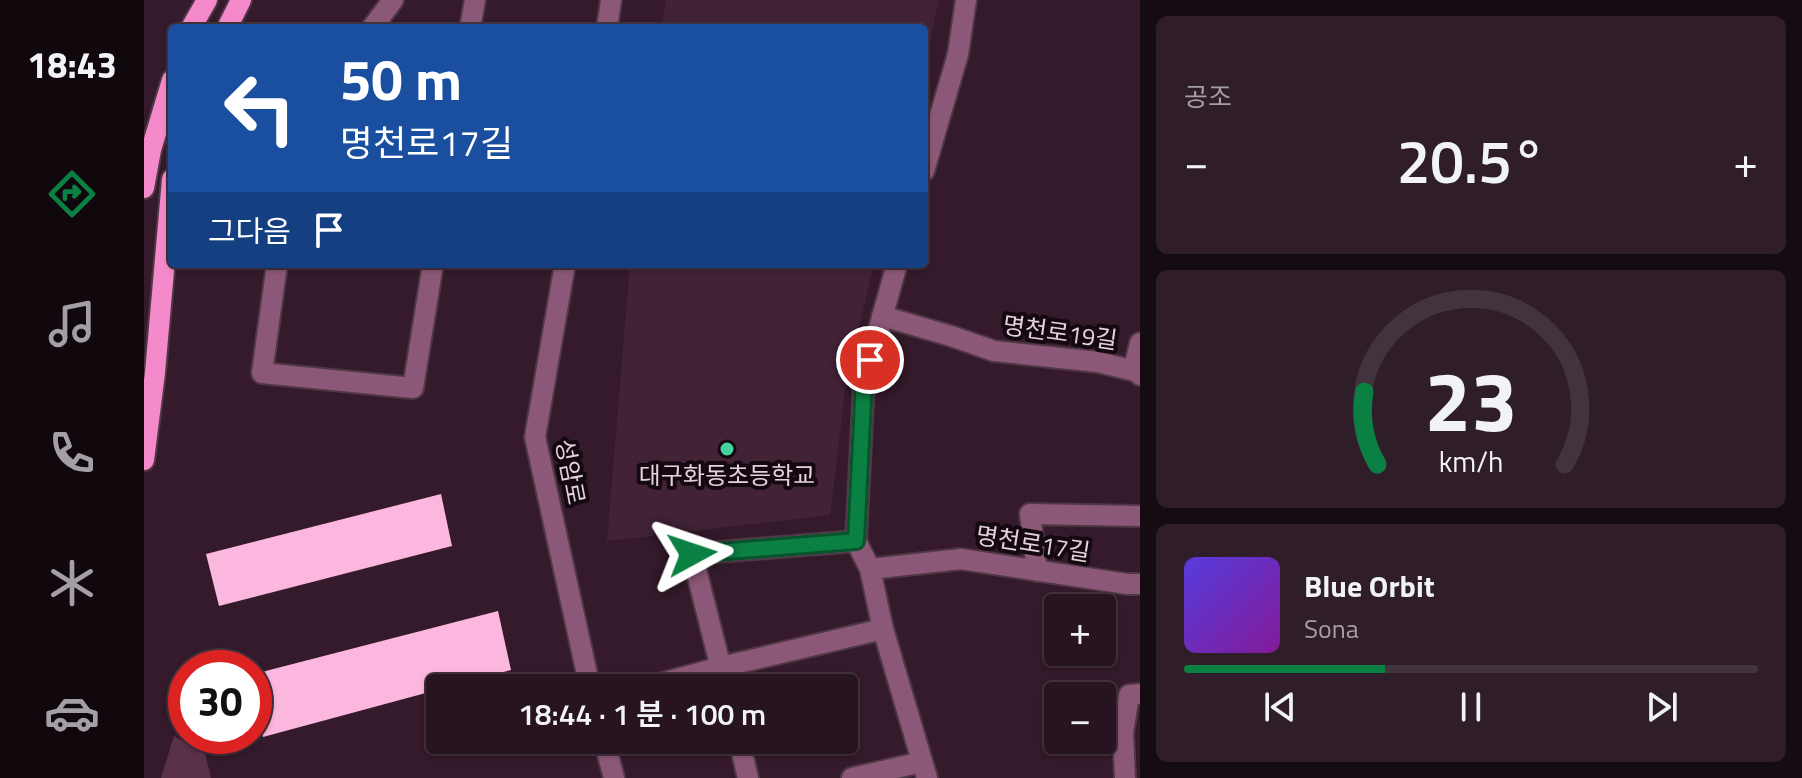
<!DOCTYPE html>
<html lang="ko">
<meta charset="utf-8">
<style>
body{margin:0;font-family:"Titillium Web","Noto Sans KR",sans-serif;background:#2f1d29;color:#f1f3f6;height:100vh;display:flex;flex-direction:column;font-size:30px;white-space:nowrap}
*{box-sizing:border-box;margin:0}
p{font-size:26px;color:#a49ea5}
.icon{flex:none;width:44px;height:44px;fill:none;stroke:currentColor;stroke-width:2;stroke-linecap:round;stroke-linejoin:round}
.map{position:relative;flex:1;overflow:hidden}
.sheet{display:flex;flex-direction:column;gap:16px;padding:16px;background:#150b12;width:662px}
.sheet>*{flex:none}
.guide{position:absolute;left:24px;top:24px;width:760px;height:244px;border-radius:8px;box-shadow:0 2px 6px #0004,0 0 0 2px #43333e;background:#1a4fa0;color:#fff;overflow:hidden}
.buttons{position:absolute;left:900px;top:594px;display:grid;gap:16px}
.buttons a{display:grid;place-items:center;width:72px;height:72px;border-radius:8px;background:#271420;box-shadow:0 2px 6px #0004,0 0 0 2px #43333e;font-size:40px}
.speed{position:absolute;left:24px;top:650px;display:flex;gap:16px;font-size:40px;font-weight:700;text-align:center}
.speed>*{display:grid;place-content:center;width:104px;height:104px;border-radius:50%;background:#271420;box-shadow:0 2px 6px #0004,0 0 0 2px #43333e;line-height:1}
.speed .limit{border:12px solid #d22;background:#fff;color:#111}
.pin{position:absolute;display:grid;place-items:center;width:68px;height:68px;color:#fff;margin:-34px;border:4px solid #fff;border-radius:50%;box-shadow:0 2px 8px #0007}
.me{position:absolute;width:88px;margin:-44px;rotate:85deg;stroke-linejoin:round;filter:drop-shadow(0 0 6px #0008)}
.turn{display:flex;align-items:center;gap:28px;height:168px;padding:0 40px;font-size:36px}
.turn .icon{width:104px;height:104px;stroke-width:2.5}
.turn b{display:block;font-size:56px;line-height:68px}
.then{display:flex;align-items:center;height:76px;padding:0 40px;background:#0003;gap:16px;font-size:30px}
.big{font-size:60px;font-weight:600;line-height:1.1}
.sheet .widget{flex:1;display:flex;flex-direction:column;justify-content:center;gap:12px;min-width:0;padding:0 28px;border-radius:12px;background:#2f1d29}
.sheet .dial{align-items:center;gap:0}
.dial svg{height:208px;overflow:visible;fill:none;stroke:#43333e;stroke-width:7;stroke-linecap:round;text-anchor:middle}
.dial text{fill:#f1f3f6;stroke:none}
.song{display:flex;align-items:center;gap:24px}
.cover{width:96px;height:96px;border-radius:12px;background:linear-gradient(135deg,hsl(250 70% 55%),hsl(290 70% 35%))}
.played{height:8px;border-radius:4px;background:linear-gradient(90deg,#0b8043 35%,#43333e 35%)}
.keys{display:flex;justify-content:space-around;direction:ltr}
.heat{display:flex;justify-content:space-between;align-items:center;font-size:44px;direction:ltr}
.trip{position:absolute;left:282px;top:674px;width:432px;height:80px;border-radius:8px;background:#271420;box-shadow:0 2px 6px #0004,0 0 0 2px #43333e;font-weight:600;line-height:80px;text-align:center}
main{display:flex;flex:1;min-height:0}
.tabs{display:flex;flex-direction:column;width:144px;justify-content:space-around;align-items:center;background:#10080d;color:#a49ea5}
.tabs .icon{width:56px;height:56px}
.tabs .active{color:#0b8043}
.tabs b{font-size:36px;color:#f1f3f6}
.map>svg:first-child{display:block}
.built{fill:#422336}
.green{fill:#5b314a}
.building{fill:#fcb7df}
.lines{fill:none;stroke-linecap:round;stroke-linejoin:round}
.minor-casing{stroke:#503746;stroke-width:24}
.major-casing{stroke:#503746;stroke-width:24}
.minor{stroke:#8c5877;stroke-width:20}
.major{stroke:#f58acb;stroke-width:20}
.route-casing{stroke:#07532c;stroke-width:20}
.route{stroke:#0b8043;stroke-width:14}
.poi-dot{fill:#46d49e;stroke:#140910;stroke-width:3}
.labels{text-anchor:middle;stroke-width:8;stroke-linejoin:round;paint-order:stroke}
.street-label{font-size:24px;fill:#e4d2dc;stroke:#140910}
.poi-label{font-size:24px;fill:#e4d2dc;stroke:#140910}
</style>
<main>
<nav class="tabs">
<b>18:43</b>
<svg class="icon active" aria-label="directions" viewBox="0 0 24 24"><path d="M12 3l9 9-9 9-9-9zM9 14v-3h6M13 9l2 2-2 2"/></svg>
<svg class="icon" aria-label="music" viewBox="0 0 24 24"><path d="M9 18V5l10-2v13"/><circle cx="6" cy="18" r="3"/><circle cx="16" cy="16" r="3"/></svg>
<svg class="icon" aria-label="phone" viewBox="0 0 24 24"><path d="M5 4h4l2 5-3 2q2 4 5 5l2-3 5 2v4C11 20 4 13 5 4z"/></svg>
<svg class="icon" aria-label="climate" viewBox="0 0 24 24"><path d="M12 3v18M4 7l16 10M4 17L20 7"/></svg>
<svg class="icon" aria-label="car" viewBox="0 0 24 24"><path d="M5 17H2v-5l4-1 3-4h7l3 4 3 1v5h-3M9 17h6M6 11h13"/><circle cx="7" cy="17" r="2"/><circle cx="17" cy="17" r="2"/></svg>
</nav>
<div class="map">
<svg width="996" height="778" viewBox="0 0 996 778">
<rect width="100%" height="100%" fill="#341a2a"/>
<path class="built" d="M522 0H795L780 68V28H517Z
M486 264H730L702 383 686 515 463 541Z"/>
<path class="green" d="M30 736 61 753 67 778H17Z"/>
<path class="building" d="M297 494 308 546 75 606 62 554Z
M354 611 367 670 119 737 110 694V674Z"/>
<g class="lines">
<defs>
<path id="minor" d="M228 28 249 0
M326 28 331 0
M463 28 467 0
M780 171 814 54 822 0
M133 264 118 373 269 388 289 264
M421 264 391 437 446 688
M753 264 720 382 712 541 726 569 739 629 783 778
M738 316 807 336 850 351 954 362 995 372
M996 343 991 364 996 375
M726 569 817 559 983 584H996
M893 571 886 514 996 516
M500 688 577 667 739 629
M582 688 548 554 712 541
M460 740 470 778
M595 740 604 778
M708 778 778 762
M981 778 979 733 985 695 996 694"/>
<path id="major" d="M47 28 63 0
M83 28 97 0
M0 188 7 150 28 80
M0 460 11 373 28 179"/>
</defs>
<use href="#minor" class="minor-casing"/>
<use href="#major" class="major-casing"/>
<use href="#minor" class="minor"/>
<use href="#major" class="major"/>
</g>
<g class="lines">
<defs>
<path id="route" d="M548 554 712 541 720 382 726 360"/>
</defs>
<use href="#route" class="route-casing"/>
<use href="#route" class="route"/>
</g>
<circle class="poi-dot" cx="583" cy="449" r="8"/>
<g class="labels">
<g class="street-label">
<text transform="translate(916 333) rotate(8)" y="8">명천로19길</text>
<text transform="translate(426 472) rotate(79)" y="8">성암로</text>
<text transform="translate(889 544) rotate(9)" y="8">명천로17길</text>
</g>
<g class="poi-label">
<text x="583" y="484">대구화동초등학교</text>
</g>
</g>
</svg>
<div class="buttons">
<a>+</a>
<a>−</a>
</div>
<div class="speed"><div class="limit">30</div></div>
<div class="pin" style="left:726px;top:360px;background:#d93025"><svg class="icon" aria-label="arrive" viewBox="0 0 24 24"><path d="M6 21V4h12l-3 4 3 4H6"/></svg></div>
<svg class="me" style="left:548px;top:554px" viewBox="-20 -20 40 40"><path d="M0-17L14 15 0 8-14 15z" fill="#0b8043" stroke="#fff" stroke-width="4"/></svg>
<div class="trip">18:44 · 1 분 · 100 m</div>
<div class="guide">
<div class="turn"><svg class="icon" aria-label="left" viewBox="0 0 24 24"><path d="M17 20v-9H6M10 6l-5 5 5 5"/></svg><div><b>50 m</b>명천로17길</div></div>
<div class="then">그다음<svg class="icon" aria-label="arrive" viewBox="0 0 24 24"><path d="M6 21V4h12l-3 4 3 4H6"/></svg></div>
</div>
</div>
<section class="sheet">
<div class="widget"><p>공조</p>
<div class="heat"><a>−</a><b class="big">20.5°</b><a>+</a></div>
</div>
<div class="widget dial"><svg viewBox="0 0 100 80">
<path d="M14 69A42 42 0 1 1 86 69"/>
<path d="M14 69A42 42 0 0 1 9 41" stroke="#0b8043"/>
<text x="50" y="56" font-size="32" font-weight="700">23</text>
<text x="50" y="72" font-size="11">km/h</text>
</svg></div>
<div class="widget">
<div class="song"><i class="cover"></i><div><b>Blue Orbit</b><p>Sona</p></div></div>
<div class="played"></div>
<div class="keys"><svg class="icon" aria-label="previous" viewBox="0 0 24 24"><path d="M18 5L8 12l10 7zM5 5v14"/></svg><svg class="icon" aria-label="pause" viewBox="0 0 24 24"><path d="M8 5v14M16 5v14"/></svg><svg class="icon" aria-label="next" viewBox="0 0 24 24"><path d="M6 5l10 7-10 7zM19 5v14"/></svg></div>
</div>
</section>
</main>
